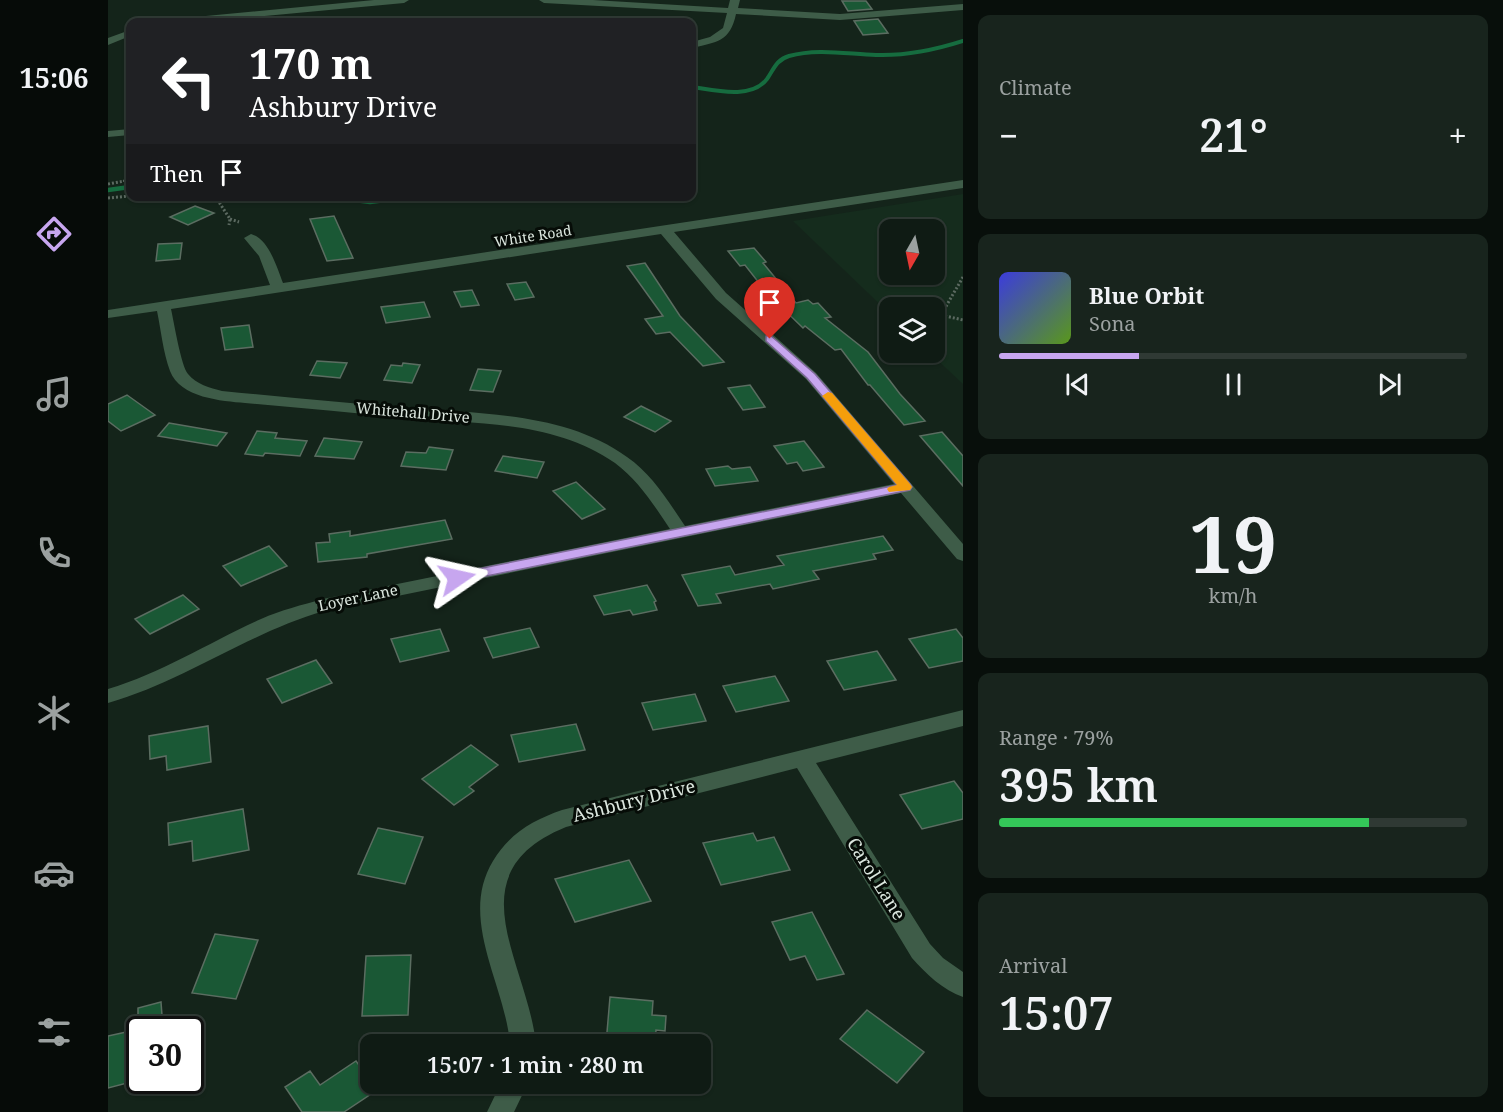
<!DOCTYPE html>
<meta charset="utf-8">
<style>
body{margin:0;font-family:"Noto Serif",serif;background:#18241d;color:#f1f3f6;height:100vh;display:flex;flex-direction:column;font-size:22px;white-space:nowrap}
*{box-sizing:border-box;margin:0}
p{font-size:20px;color:#9ba1a0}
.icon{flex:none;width:33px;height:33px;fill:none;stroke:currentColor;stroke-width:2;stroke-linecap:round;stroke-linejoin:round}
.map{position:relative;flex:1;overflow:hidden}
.drawer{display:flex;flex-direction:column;gap:15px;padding:15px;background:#080f0b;width:540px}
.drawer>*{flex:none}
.guide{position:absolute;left:18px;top:18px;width:570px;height:183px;border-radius:12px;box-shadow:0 2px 4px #0004,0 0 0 2px #2f3934;background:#202124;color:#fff;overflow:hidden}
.needle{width:39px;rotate:189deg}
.fabs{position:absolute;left:771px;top:219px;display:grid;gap:12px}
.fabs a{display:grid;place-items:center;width:66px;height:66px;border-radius:12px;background:#0f1b14;box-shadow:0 2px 4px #0004,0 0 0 2px #2f3934;font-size:30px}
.speed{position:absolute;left:18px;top:1016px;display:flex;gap:12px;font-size:30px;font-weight:700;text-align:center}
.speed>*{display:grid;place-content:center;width:78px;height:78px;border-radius:50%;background:#0f1b14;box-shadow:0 2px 4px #0004,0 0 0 2px #2f3934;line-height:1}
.speed .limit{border:3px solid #111;border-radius:9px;background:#fff;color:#111}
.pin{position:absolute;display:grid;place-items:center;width:51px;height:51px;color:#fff;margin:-62px -26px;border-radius:50% 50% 50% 0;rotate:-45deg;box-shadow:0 0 6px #0007}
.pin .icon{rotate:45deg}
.me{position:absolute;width:66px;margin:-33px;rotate:79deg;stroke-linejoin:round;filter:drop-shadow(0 0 4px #0008)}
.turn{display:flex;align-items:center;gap:21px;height:126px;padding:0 24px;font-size:27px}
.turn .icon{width:78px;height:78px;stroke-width:2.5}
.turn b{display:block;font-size:42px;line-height:51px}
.then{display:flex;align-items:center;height:57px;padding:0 24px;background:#0003;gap:12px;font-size:22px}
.big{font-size:45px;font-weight:600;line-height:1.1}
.drawer .card{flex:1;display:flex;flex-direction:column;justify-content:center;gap:9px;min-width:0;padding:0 21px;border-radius:12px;background:#18241d}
.drawer .dial{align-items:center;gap:0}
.dial b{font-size:78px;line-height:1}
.song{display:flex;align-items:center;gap:18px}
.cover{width:72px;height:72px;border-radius:9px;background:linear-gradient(135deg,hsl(240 70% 55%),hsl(90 70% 35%))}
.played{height:6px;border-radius:3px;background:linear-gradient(90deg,#c7a6ef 30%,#2f3934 30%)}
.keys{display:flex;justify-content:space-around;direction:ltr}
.heat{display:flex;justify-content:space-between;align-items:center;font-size:33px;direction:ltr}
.charge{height:9px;border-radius:4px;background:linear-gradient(90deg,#34c759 79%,#2f3934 0)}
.trip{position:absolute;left:252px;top:1034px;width:351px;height:60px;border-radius:12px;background:#0f1b14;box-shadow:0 2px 4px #0004,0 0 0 2px #2f3934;font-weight:600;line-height:60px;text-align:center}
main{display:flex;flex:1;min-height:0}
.tabs{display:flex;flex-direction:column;width:108px;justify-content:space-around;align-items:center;background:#060b08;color:#9ba1a0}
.tabs .icon{width:42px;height:42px}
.tabs .current{color:#c7a6ef}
.tabs b{font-size:27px;color:#f1f3f6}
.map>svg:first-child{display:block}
.built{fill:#152c1d;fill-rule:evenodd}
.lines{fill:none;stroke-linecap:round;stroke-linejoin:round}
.stream-far1{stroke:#166c3f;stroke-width:4}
.stream{stroke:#166c3f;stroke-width:4.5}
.building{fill:#1a5835;stroke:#5b6d61;stroke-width:1.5}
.path-far1{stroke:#5c6a61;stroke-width:2;stroke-dasharray:1.5 1.5;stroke-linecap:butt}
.path{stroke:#5c6a61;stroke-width:3;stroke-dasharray:2 2;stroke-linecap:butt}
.minor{fill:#3e5c48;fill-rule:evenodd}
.route{fill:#c7a6ef;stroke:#816c9b;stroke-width:1.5}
.slow{fill:#f59e0b}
.labels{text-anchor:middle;stroke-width:6;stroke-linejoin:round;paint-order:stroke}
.far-street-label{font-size:14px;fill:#dce7df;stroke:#060c07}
.street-label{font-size:15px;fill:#dce7df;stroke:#060c07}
.near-street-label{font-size:18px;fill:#dce7df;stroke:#060c07}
</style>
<main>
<nav class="tabs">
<b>15:06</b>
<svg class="icon current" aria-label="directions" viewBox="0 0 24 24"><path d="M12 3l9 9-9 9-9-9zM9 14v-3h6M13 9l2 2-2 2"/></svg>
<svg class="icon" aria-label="music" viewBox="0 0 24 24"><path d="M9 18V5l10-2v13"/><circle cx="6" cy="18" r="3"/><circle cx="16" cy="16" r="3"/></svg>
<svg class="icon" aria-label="phone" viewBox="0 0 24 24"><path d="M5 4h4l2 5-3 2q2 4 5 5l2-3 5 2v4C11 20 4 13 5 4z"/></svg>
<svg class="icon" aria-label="climate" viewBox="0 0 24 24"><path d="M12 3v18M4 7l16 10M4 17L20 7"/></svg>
<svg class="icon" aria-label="car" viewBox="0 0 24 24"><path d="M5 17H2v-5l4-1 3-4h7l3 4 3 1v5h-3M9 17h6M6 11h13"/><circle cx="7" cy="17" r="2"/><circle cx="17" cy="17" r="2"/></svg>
<svg class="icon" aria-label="filters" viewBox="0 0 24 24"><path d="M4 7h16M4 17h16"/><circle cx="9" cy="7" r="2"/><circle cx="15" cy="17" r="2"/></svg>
</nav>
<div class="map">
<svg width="855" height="1112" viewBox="0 0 855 1112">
<rect width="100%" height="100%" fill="#14241a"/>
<path class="built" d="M855 194V384L822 353 826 352V308H782L781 313 685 221ZM782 230H826V274H782Z"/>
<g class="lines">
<path class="stream-far1" d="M584 87C606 90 643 100 659 79 666 69 668 60 681 56 709 48 739 54 768 55 798 56 827 50 855 41"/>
<path class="stream" d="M0 190 22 187
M215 196 262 202 309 196"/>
</g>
<path class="building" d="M734 1H758L764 9 740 11Z
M770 19 780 33 755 35 746 21Z
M87 206 106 213 80 225 62 217Z
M226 216 245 258 219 261 202 219Z
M74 243 72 259 48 261 50 244Z
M646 248 658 262 655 263 688 303 700 300 705 304 710 303 723 317 717 318 760 352 792 394 817 421 796 425 762 385H760L733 349 727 350 697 326 695 328 659 293 637 265 632 266 620 251Z
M537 263 572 316 616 362 595 366 562 332 548 334 537 319 555 316 519 266Z
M418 282 426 297 407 300 399 284Z
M364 290 371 305 353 307 346 292Z
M316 302 322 317 278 323 273 307Z
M141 325 145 347 117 350 113 328Z
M209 361 239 363 232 378 202 375Z
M295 363 312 365 304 383 276 380 283 365 294 366Z
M370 369 393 371 385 392 362 390Z
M642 385 657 407 635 410 620 388Z
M19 395 47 415 13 431 0 421V404Z
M533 406 563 421 547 432 516 417Z
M61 423 119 433 109 446 50 436Z
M149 431 169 433 167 438 199 441 192 456 157 453 155 456 137 454Z
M834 432 855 456V486L812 436Z
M216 438 254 442 246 459 207 456Z
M696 441 716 467 695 471 689 462 679 464 666 446Z
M321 447 345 450 338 470 293 466 298 452 318 453Z
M395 456 436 462 429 478 387 471Z
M620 466 624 469 642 467 650 481 607 486 598 469Z
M468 482 497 509 474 519 445 491Z
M337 520 344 539 259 554V557L210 562 208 543 222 542 221 534 242 531V536Z
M775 536 785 550 765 554 768 559 705 571 711 579 665 589 662 584 608 594 613 603 590 606 574 575 622 566 627 575 676 565 669 556Z
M161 546 179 566 133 586 115 566Z
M539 585 548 601 546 602 549 610 525 615 522 610 496 615 486 596Z
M75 595 91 609 42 634 27 619Z
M422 628 431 647 385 658 376 638Z
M332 629 341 651 292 662 283 639Z
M848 629 855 638V661L821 668 801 639Z
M769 651 788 680 736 690 719 661Z
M208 660 224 683 174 703 159 679Z
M667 676 681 701 628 712 615 686Z
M587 694 598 721 545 730 534 703Z
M468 724 477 750 411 762 403 735Z
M100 726 103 762 59 770 58 756 42 759 41 736Z
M363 745 390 765 361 787 366 791 346 805 314 779Z
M846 781 855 793V819L814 829 792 795Z
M135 809 141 850 85 861 84 841 61 845 60 823Z
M270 828 315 837 297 884 250 874Z
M645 833 649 841 666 837 682 870 613 885 595 843Z
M521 860 543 901 467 922 447 879Z
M704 912 736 974 709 980 697 956 682 960 664 922Z
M107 934 150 940 128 999 84 993Z
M303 955 300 1015 254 1016 258 956Z
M502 997 545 1001 544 1015 558 1016 557 1031 548 1030 547 1044H498Z
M53 1002 55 1029H30V1008Z
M759 1010 816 1052 789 1083 732 1039Z
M32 1029V1050L22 1052 23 1082 0 1088V1036Z
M248 1061 269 1090 236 1112H194L177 1087 202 1071 212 1085Z"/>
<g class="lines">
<path class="path-far1" d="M15 181 22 180"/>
<path class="path" d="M0 184 22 180
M107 196 122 219 121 225
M239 196H267
M0 198 22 196
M122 219 131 222
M855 277 833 315 855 320"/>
<path class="minor" d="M266 0H301L296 3 91 22H61L66 19Z
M431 0H485L620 8 622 0H632L630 8 732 14 855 4V10L732 20 628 14C622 42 609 42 584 48V42L602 37 615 28 619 13 436 3Z
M22 30V36L0 45V38Z
M22 129V135L0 137V131Z
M855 180V188L566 232 618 293 708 373 855 544V561L849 559 793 493 216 611C140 633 76 681 0 703V689C54 673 102 642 153 619 173 610 194 605 215 599L562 529C546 505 530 480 507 463 447 421 370 424 300 418 246 413 192 408 137 403 114 401 72 398 62 371 55 352 53 330 49 311L0 318V310L162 285 151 256 136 238 143 234C161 239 169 268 175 283ZM553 234 608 299 698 379 786 484 577 526C560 501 544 474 519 457 457 412 373 414 300 408 238 403 176 397 114 391 102 388 88 384 80 374 73 366 66 322 63 309Z
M855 710V726L708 763 822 944 835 958 855 972V997C835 990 818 974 804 958L689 768 458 827C345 873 419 961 428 1044H402C397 984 350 919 385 861 401 834 425 820 454 810Z
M393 1083H420L406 1112H379Z"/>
</g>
<path class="route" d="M662 335 707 374 802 484 804 487 802 490 349 582 344 581 342 578 344 574 789 485 699 378 658 341V336Z"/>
<path class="slow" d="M720 392 724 393 802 484 804 487 802 490 781 492 779 489 781 487 789 485 716 398 714 396Z"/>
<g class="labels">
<g class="far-street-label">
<text transform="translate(425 236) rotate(-9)" y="5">White Road</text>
</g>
<g class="street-label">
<text transform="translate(305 413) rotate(5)" y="5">Whitehall Drive</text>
<text transform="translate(250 598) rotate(-12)" y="5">Loyer Lane</text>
</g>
<g class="near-street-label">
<text transform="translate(526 801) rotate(-14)" y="6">Ashbury Drive</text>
<text transform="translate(768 879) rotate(58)" y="6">Carol Lane</text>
</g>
</g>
</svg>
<div class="fabs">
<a><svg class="needle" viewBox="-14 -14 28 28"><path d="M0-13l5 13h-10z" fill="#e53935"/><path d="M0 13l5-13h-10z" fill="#9ba1a0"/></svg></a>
<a><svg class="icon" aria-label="layers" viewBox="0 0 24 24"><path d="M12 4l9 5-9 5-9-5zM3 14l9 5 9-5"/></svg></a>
</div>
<div class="speed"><div class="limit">30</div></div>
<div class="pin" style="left:662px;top:339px;background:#d93025"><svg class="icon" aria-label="arrive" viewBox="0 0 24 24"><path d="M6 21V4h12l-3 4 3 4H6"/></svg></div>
<svg class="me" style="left:349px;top:578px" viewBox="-20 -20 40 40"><path d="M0-17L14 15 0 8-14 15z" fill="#c7a6ef" stroke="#fff" stroke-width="4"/></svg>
<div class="trip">15:07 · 1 min · 280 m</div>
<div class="guide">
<div class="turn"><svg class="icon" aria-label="left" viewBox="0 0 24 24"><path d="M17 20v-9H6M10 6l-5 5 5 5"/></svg><div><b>170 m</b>Ashbury Drive</div></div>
<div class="then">Then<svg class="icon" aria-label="arrive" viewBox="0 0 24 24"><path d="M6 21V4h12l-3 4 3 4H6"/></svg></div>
</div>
</div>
<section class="drawer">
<div class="card"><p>Climate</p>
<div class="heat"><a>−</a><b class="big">21°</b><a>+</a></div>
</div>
<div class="card">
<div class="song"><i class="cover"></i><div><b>Blue Orbit</b><p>Sona</p></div></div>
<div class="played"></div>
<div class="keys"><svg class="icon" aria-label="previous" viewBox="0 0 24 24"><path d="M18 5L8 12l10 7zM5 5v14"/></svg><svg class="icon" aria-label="pause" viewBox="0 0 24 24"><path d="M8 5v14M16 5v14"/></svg><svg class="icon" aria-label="next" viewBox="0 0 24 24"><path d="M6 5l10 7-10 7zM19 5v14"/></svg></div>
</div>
<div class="card dial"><b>19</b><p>km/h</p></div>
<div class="card"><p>Range · 79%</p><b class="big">395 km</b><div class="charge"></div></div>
<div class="card"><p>Arrival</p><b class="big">15:07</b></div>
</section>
</main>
